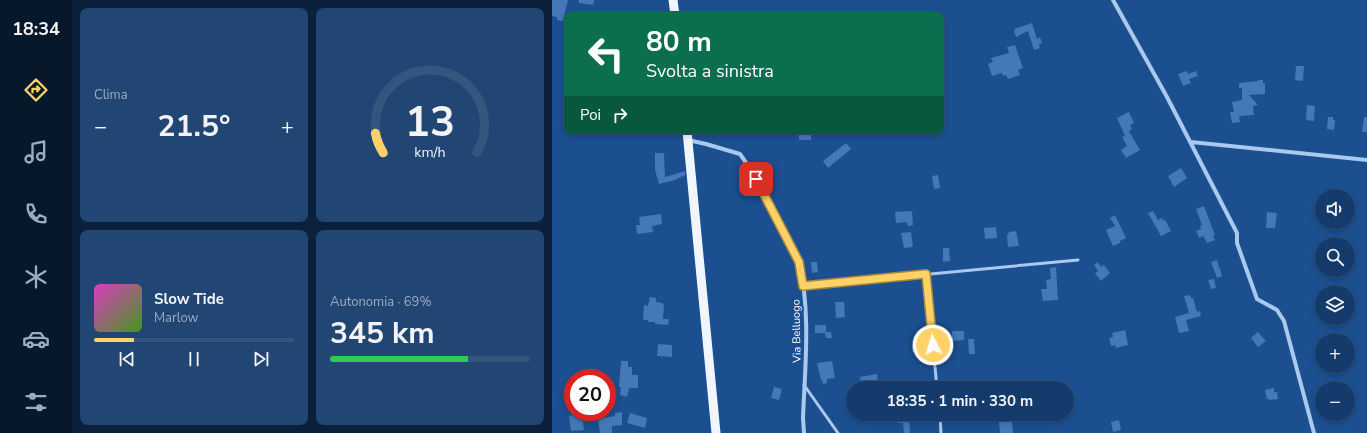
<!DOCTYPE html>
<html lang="it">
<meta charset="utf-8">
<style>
body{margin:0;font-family:"Nunito Sans",sans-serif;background:#214673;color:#f1f3f6;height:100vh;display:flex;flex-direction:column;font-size:15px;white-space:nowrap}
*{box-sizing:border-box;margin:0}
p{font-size:13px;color:#9dadc1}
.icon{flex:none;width:22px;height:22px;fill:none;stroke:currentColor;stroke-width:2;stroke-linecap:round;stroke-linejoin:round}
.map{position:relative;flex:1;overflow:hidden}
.side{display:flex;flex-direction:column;gap:8px;padding:8px;background:#0b203b;width:480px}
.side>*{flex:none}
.guide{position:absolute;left:12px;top:12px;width:380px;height:122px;border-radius:8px;box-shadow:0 2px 6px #0003,0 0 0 1px #33557e;background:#0b6e4f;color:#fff;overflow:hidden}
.tools{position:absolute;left:763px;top:189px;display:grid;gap:8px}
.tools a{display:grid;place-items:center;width:40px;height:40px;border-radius:50%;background:#143b6b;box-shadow:0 2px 6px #0003,0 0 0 1px #33557e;font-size:20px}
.speed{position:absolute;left:12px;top:369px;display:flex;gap:8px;font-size:20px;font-weight:700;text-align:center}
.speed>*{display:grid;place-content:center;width:52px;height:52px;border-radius:50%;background:#143b6b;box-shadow:0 2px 6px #0003,0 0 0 1px #33557e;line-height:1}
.speed .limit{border:6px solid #d22;background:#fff;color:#111}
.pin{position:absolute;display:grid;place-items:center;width:34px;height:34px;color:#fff;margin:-17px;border-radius:8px;box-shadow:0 2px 6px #0006}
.me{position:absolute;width:44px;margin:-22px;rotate:355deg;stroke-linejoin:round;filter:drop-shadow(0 0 3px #0008)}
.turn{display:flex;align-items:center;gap:14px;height:84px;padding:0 16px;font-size:18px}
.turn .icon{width:52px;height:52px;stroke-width:2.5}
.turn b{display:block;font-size:28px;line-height:34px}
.then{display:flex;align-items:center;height:38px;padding:0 16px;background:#0003;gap:8px;font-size:15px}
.big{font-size:30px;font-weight:700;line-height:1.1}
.side .widget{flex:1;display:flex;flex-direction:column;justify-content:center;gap:6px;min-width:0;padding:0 14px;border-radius:8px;background:#214673}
.side .dial{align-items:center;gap:0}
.dial svg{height:104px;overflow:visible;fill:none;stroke:#33557e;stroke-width:7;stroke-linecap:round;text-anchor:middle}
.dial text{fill:#f1f3f6;stroke:none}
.song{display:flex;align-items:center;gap:12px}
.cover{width:48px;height:48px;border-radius:6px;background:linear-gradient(135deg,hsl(310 70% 55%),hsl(100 70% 35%))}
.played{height:4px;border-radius:2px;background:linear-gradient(90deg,#ffd166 20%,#33557e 20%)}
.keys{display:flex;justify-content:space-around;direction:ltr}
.heat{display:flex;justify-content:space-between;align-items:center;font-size:22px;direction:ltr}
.charge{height:6px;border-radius:3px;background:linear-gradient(90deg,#34c759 69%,#33557e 0)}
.side .tiles{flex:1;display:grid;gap:8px;grid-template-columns:repeat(2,1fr)}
.trip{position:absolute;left:294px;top:381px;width:228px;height:40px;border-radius:20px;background:#143b6b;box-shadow:0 2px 6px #0003,0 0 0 1px #33557e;font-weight:700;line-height:40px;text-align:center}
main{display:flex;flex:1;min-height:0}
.dock{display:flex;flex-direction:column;width:72px;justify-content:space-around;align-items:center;background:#08182b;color:#9dadc1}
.dock .icon{width:28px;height:28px}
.dock .on{color:#ffd166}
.dock b{font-size:18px;color:#f1f3f6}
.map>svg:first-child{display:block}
.building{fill:#4478b7}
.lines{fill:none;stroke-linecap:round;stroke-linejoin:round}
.service{stroke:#a9c9ee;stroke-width:3}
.minor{stroke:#a9c9ee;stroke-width:4}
.primary{stroke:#f0f6ff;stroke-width:9}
.route-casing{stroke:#a68842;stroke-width:10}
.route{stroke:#ffd166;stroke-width:7}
.labels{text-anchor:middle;stroke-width:4;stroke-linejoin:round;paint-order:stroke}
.street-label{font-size:11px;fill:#fff;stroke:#1b4f8f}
</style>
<main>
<nav class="dock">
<b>18:34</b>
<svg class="icon on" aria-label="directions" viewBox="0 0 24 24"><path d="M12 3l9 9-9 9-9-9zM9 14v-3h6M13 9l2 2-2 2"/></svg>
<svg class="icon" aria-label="music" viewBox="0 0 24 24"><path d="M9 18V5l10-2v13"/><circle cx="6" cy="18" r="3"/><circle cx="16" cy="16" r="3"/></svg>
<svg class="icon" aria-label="phone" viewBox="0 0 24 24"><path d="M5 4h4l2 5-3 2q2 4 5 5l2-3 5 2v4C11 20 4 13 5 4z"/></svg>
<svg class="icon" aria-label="climate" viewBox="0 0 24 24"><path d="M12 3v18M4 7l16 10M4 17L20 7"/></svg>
<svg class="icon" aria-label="car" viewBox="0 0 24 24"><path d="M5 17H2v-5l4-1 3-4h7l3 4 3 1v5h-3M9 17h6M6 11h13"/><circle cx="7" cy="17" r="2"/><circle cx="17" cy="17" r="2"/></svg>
<svg class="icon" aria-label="filters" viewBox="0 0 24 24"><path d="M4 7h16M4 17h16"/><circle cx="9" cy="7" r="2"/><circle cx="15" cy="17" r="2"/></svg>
</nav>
<section class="side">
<div class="tiles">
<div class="widget"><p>Clima</p>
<div class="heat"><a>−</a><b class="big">21.5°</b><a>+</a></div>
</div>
<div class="widget dial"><svg viewBox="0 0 100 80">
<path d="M14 69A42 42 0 1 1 86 69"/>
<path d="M14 69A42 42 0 0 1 8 54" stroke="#ffd166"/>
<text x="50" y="56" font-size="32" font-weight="700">13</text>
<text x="50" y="72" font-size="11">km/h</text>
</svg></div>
<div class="widget">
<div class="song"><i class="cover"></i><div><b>Slow Tide</b><p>Marlow</p></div></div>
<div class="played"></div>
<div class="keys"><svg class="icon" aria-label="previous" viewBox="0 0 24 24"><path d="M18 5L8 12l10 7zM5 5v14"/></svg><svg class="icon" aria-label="pause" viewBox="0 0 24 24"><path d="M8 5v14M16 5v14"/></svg><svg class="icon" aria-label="next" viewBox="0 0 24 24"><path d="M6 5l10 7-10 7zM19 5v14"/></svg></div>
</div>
<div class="widget"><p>Autonomia · 69%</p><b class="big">345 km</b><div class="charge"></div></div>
</div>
</section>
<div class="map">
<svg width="815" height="433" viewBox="0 0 815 433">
<rect width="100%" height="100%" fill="#1b4f8f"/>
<path class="building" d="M0 0H16L11 21 5 20V17L0 16Z
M27 0H42L41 5 27 3Z
M480 23 485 39 488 37 490 43 487 44 488 48 482 50 476 31 464 37 462 31 463 30 462 29Z
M463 45 471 68 466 70 468 75 456 79 454 75 451 76 450 73 440 76 436 64 441 62 439 58 457 53 455 47Z
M744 66H752L751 81 743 80Z
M635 71 636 74 644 71 646 76 637 79 639 83 631 86 626 74Z
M706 80H711V83H713V94L697 95 706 105 701 106 702 115 687 116 688 122 680 123 678 112H682L680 102 690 100V88H687V83L706 81Z
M755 105 763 106 762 121 754 120Z
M577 112 582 123 578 125 580 129 577 131 588 150 574 158 569 150 575 146 570 137 573 136 565 118Z
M776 117H781V120H783L782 130 775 129Z
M812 117H815V132H810Z
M247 131H259V140H247Z
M294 143 299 149 276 168 271 161Z
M103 153H112L113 177 133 171V175L123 180 107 184 103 170Z
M629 168 635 178 622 187 616 176Z
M386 175 388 188 382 189 380 176Z
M652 206 663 235 661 236 663 240 655 243 651 236 647 238 644 231 649 229 648 226 650 225 644 209Z
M360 211 361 225 356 226 355 222 344 223 343 212Z
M601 211 606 220 610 218 612 221 613 220 619 231 609 236 596 213Z
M715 212 725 213 723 228H714Z
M109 214 110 224 100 226 101 232 85 234 84 225H88L87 217Z
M563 215 574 238 568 241V243L561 246 554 230 563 226 558 218Z
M444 227 445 238 433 239 432 228Z
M464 231 467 246 456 247 455 236 457 232Z
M359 232 361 247 352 248 349 233Z
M391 248H397L398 261 391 262Z
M665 260 670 276 665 278 659 262Z
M259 262H265L266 272 260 273Z
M546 262 549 267 552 265 558 273 549 281 543 273 546 271 542 265Z
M504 267 506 300 491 301 489 289H495L494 280 499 279 498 268Z
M662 279 664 288 659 289 656 280Z
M638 295 639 298H641L645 312 648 311 649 316 634 320 637 331 627 333 623 317 637 313 632 296Z
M98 297 104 298V302L110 303 112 305 111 319H117L116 325 103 324V322H96V320H91L92 305 96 306Z
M283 302H292L293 317 284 318Z
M263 325H274V332H279L280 338H274L273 333H263Z
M573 330 576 345 564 348 563 345 559 346 557 338 561 337 560 333Z
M400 331H412V340L400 341Z
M706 332 714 341 706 347 699 338Z
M416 339H422L423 354H417Z
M106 344 120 345V357L105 356Z
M360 344H367L368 352H360Z
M69 361H76V367H80V375H86V388H77L75 397 68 395 69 387H67Z
M280 361 283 378 275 379V383L271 384 270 380H269L265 363Z
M325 374 326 384 309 386 308 377Z
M417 381H420L421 388H402L401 382Z
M222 387 230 389 227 400 219 398Z
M722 388V392H725L726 399 717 400V399H715L713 390Z
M70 412V425L60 426V433H48L46 419 63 416V413Z
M78 413 95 418 93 428 75 423Z
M25 414H30L32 430 19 431 17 416Z
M346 418H357L358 433H352L351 423H346Z
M567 420 569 430 561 432 559 422Z
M460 421 461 433H448L447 422Z"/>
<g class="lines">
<path class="service" d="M374 274 385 388
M251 286 526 260
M252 385 286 433
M388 414 389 433"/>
<path class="minor" d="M561 0 615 97 685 233V243L705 299 725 310 732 321 762 433
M136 140 154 144 188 154 197 167 247 262C259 313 253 366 251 418L252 433
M639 142 815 160"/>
<path class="primary" d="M121 0 123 15
M135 131 164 433"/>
</g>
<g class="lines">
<defs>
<path id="route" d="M204 179 247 262 251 286 374 274 381 345"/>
</defs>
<use href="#route" class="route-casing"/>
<use href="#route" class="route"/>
</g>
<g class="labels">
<g class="street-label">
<text transform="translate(244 331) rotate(-91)" y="4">Via Belluogo</text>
</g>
</g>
</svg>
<div class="tools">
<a><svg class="icon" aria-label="sound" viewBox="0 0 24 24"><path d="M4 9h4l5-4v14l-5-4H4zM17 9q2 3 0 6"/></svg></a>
<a><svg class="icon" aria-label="search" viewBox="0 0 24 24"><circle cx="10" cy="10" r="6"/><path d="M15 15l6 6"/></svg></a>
<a><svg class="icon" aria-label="layers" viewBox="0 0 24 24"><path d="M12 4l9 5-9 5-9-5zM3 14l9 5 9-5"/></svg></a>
<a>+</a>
<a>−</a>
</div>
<div class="speed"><div class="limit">20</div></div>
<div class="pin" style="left:204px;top:179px;background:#d93025"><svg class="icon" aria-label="arrive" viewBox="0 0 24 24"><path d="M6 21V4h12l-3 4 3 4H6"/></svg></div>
<svg class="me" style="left:381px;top:345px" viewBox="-20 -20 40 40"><circle r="17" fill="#ffd166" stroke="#fff" stroke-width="3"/><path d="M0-11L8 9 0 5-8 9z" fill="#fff"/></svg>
<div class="trip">18:35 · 1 min · 330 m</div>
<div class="guide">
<div class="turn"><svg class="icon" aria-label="left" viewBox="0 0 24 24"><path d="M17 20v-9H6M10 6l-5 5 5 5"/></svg><div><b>80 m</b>Svolta a sinistra</div></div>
<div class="then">Poi<svg class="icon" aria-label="right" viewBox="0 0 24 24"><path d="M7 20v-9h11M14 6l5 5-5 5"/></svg></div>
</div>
</div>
</main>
